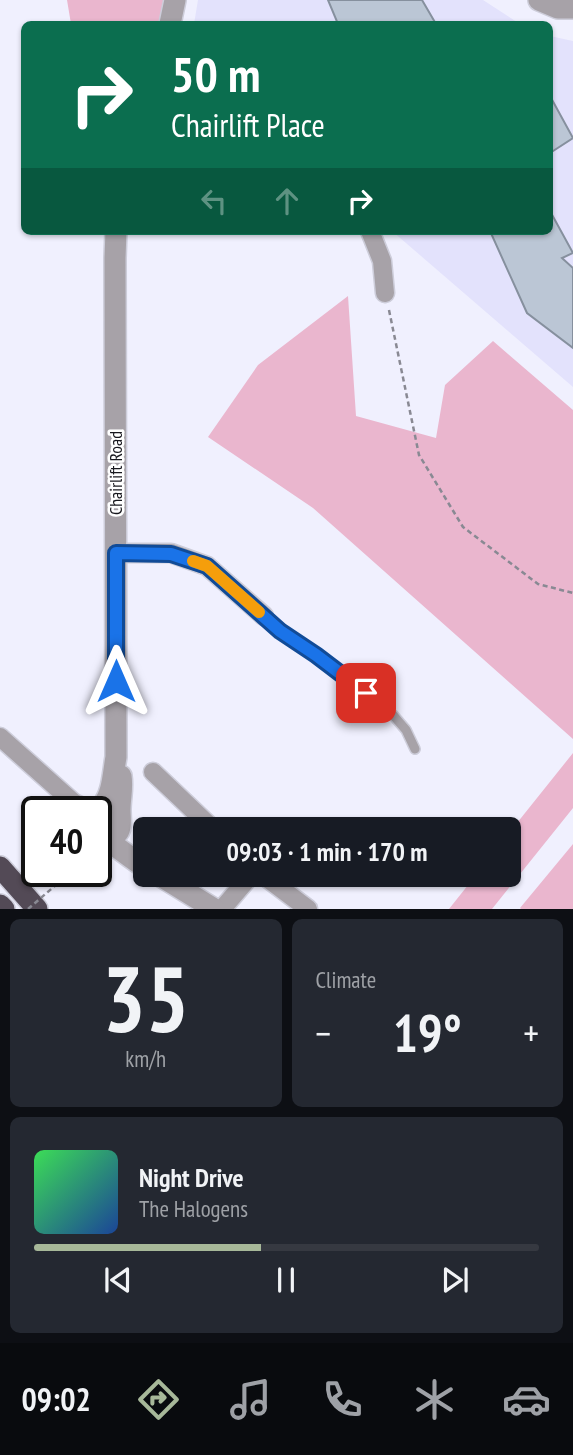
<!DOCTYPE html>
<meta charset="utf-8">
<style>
body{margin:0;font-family:"PT Sans Narrow",sans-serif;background:#242831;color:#f1f3f6;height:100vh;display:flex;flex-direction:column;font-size:26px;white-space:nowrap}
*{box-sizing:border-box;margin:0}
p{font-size:23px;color:#9ea1a6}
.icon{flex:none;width:38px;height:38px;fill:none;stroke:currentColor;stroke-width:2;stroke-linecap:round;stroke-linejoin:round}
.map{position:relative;height:909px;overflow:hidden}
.panel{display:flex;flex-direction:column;gap:10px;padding:10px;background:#0d0f14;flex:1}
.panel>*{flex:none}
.banner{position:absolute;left:21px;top:21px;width:532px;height:214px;border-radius:10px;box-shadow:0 2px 5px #0004;background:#0b6e4f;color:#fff;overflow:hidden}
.speed{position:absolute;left:21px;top:796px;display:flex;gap:14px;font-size:35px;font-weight:700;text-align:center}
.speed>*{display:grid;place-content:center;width:91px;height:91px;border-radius:50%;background:#171b24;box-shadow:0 2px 5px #0004;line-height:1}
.speed .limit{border:4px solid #111;border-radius:10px;background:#fff;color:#111}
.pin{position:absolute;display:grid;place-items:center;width:60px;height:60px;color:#fff;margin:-30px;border-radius:14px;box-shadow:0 4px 10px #0006}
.me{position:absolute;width:77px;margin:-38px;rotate:0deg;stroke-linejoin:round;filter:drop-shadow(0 0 5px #0008)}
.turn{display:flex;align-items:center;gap:24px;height:147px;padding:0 35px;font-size:32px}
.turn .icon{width:91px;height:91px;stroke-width:2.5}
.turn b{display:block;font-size:49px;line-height:60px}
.lanes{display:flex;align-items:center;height:66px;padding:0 35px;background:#0003;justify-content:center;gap:35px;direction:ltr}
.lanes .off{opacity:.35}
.big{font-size:52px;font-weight:600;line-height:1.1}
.panel .card{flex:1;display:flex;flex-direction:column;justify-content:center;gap:10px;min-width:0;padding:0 24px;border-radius:10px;background:#242831}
.panel .dial{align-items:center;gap:0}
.dial b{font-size:91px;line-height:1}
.song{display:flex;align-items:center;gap:21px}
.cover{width:84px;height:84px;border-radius:10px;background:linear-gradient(135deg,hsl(130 70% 55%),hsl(220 70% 35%))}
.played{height:7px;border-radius:4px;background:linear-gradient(90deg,#a7b899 45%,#363941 45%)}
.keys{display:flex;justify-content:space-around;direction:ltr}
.heat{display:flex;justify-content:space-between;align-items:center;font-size:38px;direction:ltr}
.panel .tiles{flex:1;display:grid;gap:10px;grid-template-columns:1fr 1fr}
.card:last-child{grid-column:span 2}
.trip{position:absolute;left:133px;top:817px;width:388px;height:70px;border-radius:10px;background:#171b24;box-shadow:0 2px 5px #0004;font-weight:600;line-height:70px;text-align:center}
.dock{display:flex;height:112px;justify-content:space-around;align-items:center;background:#090b0e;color:#9ea1a6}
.dock .icon{width:49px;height:49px}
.dock .current{color:#a7b899}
.dock b{font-size:32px;color:#f1f3f6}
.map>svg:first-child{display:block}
.built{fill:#e3e2fc}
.green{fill:#eab6ce}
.building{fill:#bbc6d5;stroke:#86909e;stroke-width:2}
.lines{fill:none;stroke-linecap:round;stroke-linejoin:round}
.service-casing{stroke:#cdcdda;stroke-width:12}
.minor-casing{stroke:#cdcdda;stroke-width:21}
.tertiary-casing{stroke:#cdcdda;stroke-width:24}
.motorway-casing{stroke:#cdcdda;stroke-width:24}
.path{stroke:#898993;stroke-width:2.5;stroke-dasharray:5 3.5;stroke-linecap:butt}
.service{stroke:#a7a2a8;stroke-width:9}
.minor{stroke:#a7a2a8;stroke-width:18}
.tertiary{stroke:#a7a2a8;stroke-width:21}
.motorway{stroke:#534a56;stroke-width:21}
.path-bridge{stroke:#898993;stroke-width:2.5;stroke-dasharray:5 3.5;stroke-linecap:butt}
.route-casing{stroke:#114b97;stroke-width:18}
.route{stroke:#1a73e8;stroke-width:12}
.slow{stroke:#f59e0b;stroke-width:12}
.labels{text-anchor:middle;stroke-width:5;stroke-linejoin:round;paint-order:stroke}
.street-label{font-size:18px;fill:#17171d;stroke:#fff}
</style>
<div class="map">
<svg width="573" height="909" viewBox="0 0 573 909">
<rect width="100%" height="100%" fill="#f0f0fe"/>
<path class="built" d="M198 0H483L520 24H194Z
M550 36 573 41V387L392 231H550Z"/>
<path class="green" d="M67 0H169L164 24H71Z
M348 296 356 416 436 438 445 385 493 341 573 410V739L313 508 208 437 258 365Z
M573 753V808L492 909H449L476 875H509V833Z
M573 844V909H521L520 908Z"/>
<path class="building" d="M328 0H422L436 24H338Z
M550 96 573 138 550 153Z
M550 211 573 253 562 258 573 268V348L527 313 490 231H550Z"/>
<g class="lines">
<defs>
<path id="service" d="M264 616 280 631 316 655 393 715 406 730 415 749"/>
<path id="minor" d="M370 231 382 261 385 293
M116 553H171L207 566 264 616
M0 737 74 803 93 812
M153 772 214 830
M263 875 308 909
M222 909 251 875"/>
<path id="tertiary" d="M539 0 558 8H573
M170 24 175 0
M102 806C113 794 113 773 116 757L115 258 116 231
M96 834C114 843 128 857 145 867
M103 837C125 837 120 824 120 810 120 798 123 788 121 776
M159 875 214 909"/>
<path id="motorway" d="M0 867 37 909
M0 905 4 909"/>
</defs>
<use href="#service" class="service-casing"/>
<use href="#minor" class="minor-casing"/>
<use href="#tertiary" class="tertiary-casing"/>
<use href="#motorway" class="motorway-casing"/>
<path class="path" d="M389 310 419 455 463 527 538 584 573 593"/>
<use href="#service" class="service"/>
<use href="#minor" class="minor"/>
<use href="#tertiary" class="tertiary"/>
<use href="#motorway" class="motorway"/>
<path class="path-bridge" d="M28 909 71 872"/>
</g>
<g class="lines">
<defs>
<path id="route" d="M116 681V553L171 554 207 566 280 631 316 655 366 693"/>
</defs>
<use href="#route" class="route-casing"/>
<use href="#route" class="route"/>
<path class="slow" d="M193 561 207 566 259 612"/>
</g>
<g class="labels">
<g class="street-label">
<text transform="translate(116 473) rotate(-90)" y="6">Chairlift Road</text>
</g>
</g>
</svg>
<div class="speed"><div class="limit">40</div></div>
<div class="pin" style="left:366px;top:693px;background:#d93025"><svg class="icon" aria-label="arrive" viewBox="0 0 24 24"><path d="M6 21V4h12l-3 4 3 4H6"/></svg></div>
<svg class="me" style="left:116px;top:681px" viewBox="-20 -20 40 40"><path d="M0-17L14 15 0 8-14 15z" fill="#1a73e8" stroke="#fff" stroke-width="4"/></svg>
<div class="trip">09:03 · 1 min · 170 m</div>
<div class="banner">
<div class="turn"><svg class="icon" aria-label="right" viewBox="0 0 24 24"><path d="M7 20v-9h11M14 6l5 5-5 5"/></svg><div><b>50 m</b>Chairlift Place</div></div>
<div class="lanes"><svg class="icon off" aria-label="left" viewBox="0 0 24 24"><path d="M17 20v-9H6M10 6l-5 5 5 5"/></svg><svg class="icon off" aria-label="ahead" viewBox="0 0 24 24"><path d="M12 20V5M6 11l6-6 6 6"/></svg><svg class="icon" aria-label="right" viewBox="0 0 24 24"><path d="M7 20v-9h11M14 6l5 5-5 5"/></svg></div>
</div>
</div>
<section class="panel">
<div class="tiles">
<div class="card dial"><b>35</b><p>km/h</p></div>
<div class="card"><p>Climate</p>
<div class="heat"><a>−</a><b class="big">19°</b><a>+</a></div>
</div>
<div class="card">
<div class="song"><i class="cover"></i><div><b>Night Drive</b><p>The Halogens</p></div></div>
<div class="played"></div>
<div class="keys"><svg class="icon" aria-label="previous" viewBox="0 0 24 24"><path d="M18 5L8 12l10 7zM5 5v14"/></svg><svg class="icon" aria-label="pause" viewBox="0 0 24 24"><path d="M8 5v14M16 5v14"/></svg><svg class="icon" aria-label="next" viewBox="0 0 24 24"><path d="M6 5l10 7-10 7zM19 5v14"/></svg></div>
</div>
</div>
</section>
<nav class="dock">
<b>09:02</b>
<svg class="icon current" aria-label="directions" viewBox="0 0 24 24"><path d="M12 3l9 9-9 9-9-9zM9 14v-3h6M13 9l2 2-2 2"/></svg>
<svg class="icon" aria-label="music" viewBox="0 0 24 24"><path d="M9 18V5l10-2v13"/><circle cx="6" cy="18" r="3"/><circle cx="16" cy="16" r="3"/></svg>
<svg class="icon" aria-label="phone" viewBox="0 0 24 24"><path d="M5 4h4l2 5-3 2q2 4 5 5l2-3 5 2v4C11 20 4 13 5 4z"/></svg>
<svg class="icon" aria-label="climate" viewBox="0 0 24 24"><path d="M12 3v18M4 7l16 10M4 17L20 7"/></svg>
<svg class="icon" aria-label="car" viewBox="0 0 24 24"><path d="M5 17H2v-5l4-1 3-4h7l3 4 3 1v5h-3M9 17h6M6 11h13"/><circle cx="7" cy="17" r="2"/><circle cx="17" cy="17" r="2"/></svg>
</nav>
